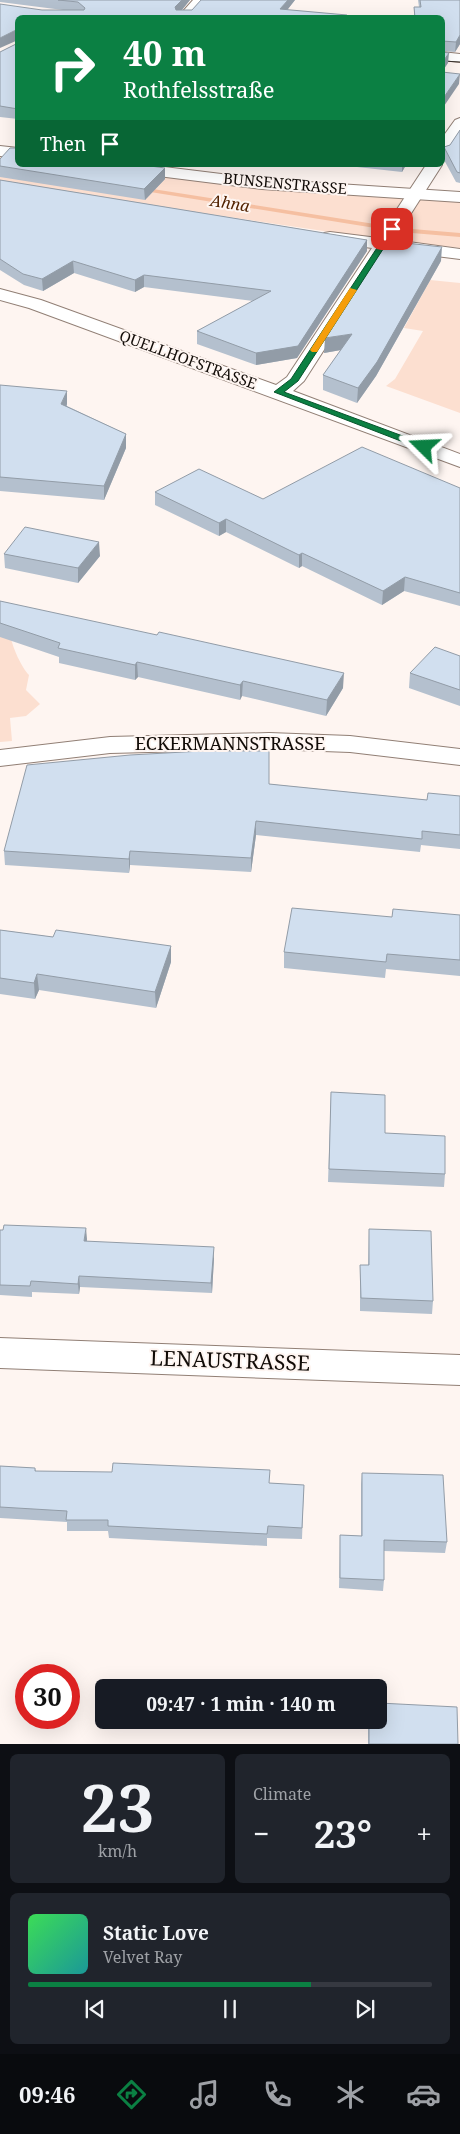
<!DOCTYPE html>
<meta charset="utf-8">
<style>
body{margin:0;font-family:"Noto Serif",serif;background:#20242c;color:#f1f3f6;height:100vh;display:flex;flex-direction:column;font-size:19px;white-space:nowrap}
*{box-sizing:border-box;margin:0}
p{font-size:16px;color:#9ea1a6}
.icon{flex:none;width:28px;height:28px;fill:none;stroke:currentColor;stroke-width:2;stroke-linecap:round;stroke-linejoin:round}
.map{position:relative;height:1744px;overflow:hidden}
.panel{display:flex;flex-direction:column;gap:10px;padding:10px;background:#0d0f14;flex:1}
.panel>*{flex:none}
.hud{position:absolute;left:15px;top:15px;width:430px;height:152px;border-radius:8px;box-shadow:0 5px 20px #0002;background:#0b8043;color:#fff;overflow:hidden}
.speed{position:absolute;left:15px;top:1664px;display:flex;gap:10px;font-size:25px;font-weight:700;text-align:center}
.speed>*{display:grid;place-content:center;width:65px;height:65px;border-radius:50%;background:#171b24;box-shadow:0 5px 20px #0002;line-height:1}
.speed .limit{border:8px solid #d22;background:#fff;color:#111}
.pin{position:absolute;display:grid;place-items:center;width:42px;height:42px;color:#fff;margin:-21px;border-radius:10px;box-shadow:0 2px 8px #0006}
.me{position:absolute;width:55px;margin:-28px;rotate:291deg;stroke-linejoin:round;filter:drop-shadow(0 0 4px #0008)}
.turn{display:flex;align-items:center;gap:18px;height:105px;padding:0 25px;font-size:22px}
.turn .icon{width:65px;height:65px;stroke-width:2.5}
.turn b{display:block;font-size:35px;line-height:42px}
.then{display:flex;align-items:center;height:48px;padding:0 25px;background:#0003;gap:10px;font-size:19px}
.big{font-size:38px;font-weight:700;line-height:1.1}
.panel .card{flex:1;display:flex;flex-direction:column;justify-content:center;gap:8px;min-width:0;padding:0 18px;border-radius:8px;background:#20242c}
.panel .dial{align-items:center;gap:0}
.dial b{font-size:65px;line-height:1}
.song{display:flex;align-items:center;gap:15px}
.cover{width:60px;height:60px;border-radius:8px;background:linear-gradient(135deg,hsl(130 70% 55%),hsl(180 70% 35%))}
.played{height:5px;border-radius:2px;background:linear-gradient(90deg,#0b8043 70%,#363941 70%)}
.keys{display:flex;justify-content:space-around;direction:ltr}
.heat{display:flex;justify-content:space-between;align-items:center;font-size:28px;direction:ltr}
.panel .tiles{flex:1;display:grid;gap:10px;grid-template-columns:1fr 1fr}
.card:last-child{grid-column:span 2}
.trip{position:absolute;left:95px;top:1679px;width:292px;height:50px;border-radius:8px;background:#171b24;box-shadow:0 5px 20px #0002;font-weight:700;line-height:50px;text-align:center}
.dock{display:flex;height:80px;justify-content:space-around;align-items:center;background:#090b0e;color:#9ea1a6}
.dock .icon{width:35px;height:35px}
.dock .selected{color:#0b8043}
.dock b{font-size:22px;color:#f1f3f6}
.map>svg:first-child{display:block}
.green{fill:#fcdfd0}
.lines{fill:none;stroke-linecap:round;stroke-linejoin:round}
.stream{fill:#f5bfa1;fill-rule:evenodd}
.minor-casing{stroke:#917f75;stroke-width:2}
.tertiary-casing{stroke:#917f75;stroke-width:2}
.primary-casing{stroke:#917f75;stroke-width:2}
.minor{fill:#fff;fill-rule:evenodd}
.tertiary{fill:#fff;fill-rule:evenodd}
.primary{fill:#fff;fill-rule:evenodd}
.tram{stroke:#39322e;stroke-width:1}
.wall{fill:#b4c0ce}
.shaded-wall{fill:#929ca7}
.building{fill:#d1dfef;stroke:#929ca7}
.route{fill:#0b8043;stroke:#07532c}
.slow{fill:#f59e0b}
.labels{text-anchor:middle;stroke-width:4;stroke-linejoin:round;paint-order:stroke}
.far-street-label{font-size:15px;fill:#110b07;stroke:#fef5f1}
.far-water-label{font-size:16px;font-style:italic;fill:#512200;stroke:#fef5f1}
.street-label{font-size:18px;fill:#110b07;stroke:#fef5f1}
.near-street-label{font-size:21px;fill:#110b07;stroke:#fef5f1}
</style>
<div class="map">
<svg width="460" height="1744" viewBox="0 0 460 1744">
<rect width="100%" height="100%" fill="#fef5f1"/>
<path class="green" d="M0 154 18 165H85L460 201V248L364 237 0 183Z
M430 280 460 283V413L386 386 395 379 423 331 404 328Z
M0 634 11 637C12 647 22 668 29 675L26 690 40 704 26 716 10 718 12 741 0 742Z"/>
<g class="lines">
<path class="stream" d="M140 187 400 228 460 233V237L400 232 138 190 137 189Z"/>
<defs>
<path id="minor" d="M193 0H207L191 18H177Z
M460 118V135L448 154 442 156V138L455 120Z
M426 165H442L394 240 460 249V259L388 250 304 381 293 391 460 454V467L29 308 0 300V289L41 300 276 385 287 377 372 248 330 242 324 241 321 237 324 233 330 232 378 238Z
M269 733 350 736 460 749V765L350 752 269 749 110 753 0 766V750L110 737Z
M0 1338 460 1355V1385L0 1368Z"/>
<path id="tertiary" d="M0 146 18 148V158L0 156Z
M102 165H148L262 179 460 192V202L262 189 110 170 104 168Z"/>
<path id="primary" d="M442 52 460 54V62L442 60Z"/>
</defs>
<use href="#minor" class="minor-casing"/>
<use href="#tertiary" class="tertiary-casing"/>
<use href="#primary" class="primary-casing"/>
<use href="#minor" class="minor"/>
<use href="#tertiary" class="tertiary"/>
<use href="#primary" class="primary"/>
<path class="tram" d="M442 61 460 62"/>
</g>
<path class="wall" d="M0 0H190L182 10H192L201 0H295L287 10 347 15V18H18L42 10H63L0 2Z
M418 0H460V44L455 52 442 51V18H414V7H419Z
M18 43V119L0 117V52Z
M460 130V183L456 182 443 158 444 147 450 145Z
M0 159 165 179 145 200 0 177Z
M163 165H178L176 167Z
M348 165H406L402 172 348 166Z
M0 180 367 240V251L297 358 256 365 197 344V331L253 301 144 287 135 292 74 273 43 291 24 285 0 270Z
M441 261 376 376 357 403 323 390V375L341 350 324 353Z
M0 385 67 404V406L126 434V448L104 500 0 491Z
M460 488V606L404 591 382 605 302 566 299 568 226 532 219 536 155 505V492L263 499Z
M4 554 100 556 78 583 5 568Z
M0 601 343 688 326 716 242 696 240 700 138 677 135 680 59 663V657L0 637Z
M460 656V706L409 688 410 673Z
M269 784 427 800 460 796V849L421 845 420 852 256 835 251 872 130 865 129 873 5 865 4 851Z
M460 915V976L386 969 385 978 284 968V952L392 917Z
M0 930 53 937 171 946V962L156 1008 39 990 35 999 0 994Z
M331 1092 385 1133 445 1174 444 1187 328 1182Z
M369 1229 433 1301 432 1314 360 1311V1265H368Z
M0 1230 87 1239V1241L214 1258 212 1293 80 1287 79 1294 32 1292V1297L0 1295Z
M0 1466 35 1468 36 1471 304 1485 302 1539 267 1538V1546L109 1538 108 1531H67V1522L0 1518Z
M362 1473 447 1542 445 1553 384 1551V1580L383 1591 339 1588 340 1535 361 1536V1484Z
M139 1720H175L174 1723Z
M368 1720H379L458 1744H368Z"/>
<path class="shaded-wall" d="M182 0H190L176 17 175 7Z
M288 0H295L281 18 280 9Z
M18 29V40L0 48V38Z
M460 35V44L455 52 456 42Z
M449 53 448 63 442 72V63Z
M460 74 459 84 442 109V100Z
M402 165H406L402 172Z
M165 168V179L145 200 144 189Z
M367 240V251L297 358 256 365V353Z
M442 247 441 261 376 376 357 403 358 388Z
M73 261 74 273 43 291 42 279Z
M144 275V287L135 292V280Z
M352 334V348L324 353 325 338Z
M67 391V404L62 417 61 404Z
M126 434V448L104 500V486Z
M226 519V532L219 536V523Z
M99 542 100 556 78 583V568Z
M302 553V566L299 568V555Z
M405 577 404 591 382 605 383 591Z
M137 662 138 677 135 680V665Z
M344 673 343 688 326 716 327 700Z
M243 681 242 696 240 700V685Z
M256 821V835L251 872V858Z
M130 851V865L129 873V859Z
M171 946V962L156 1008 155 992Z
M37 974 39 990 35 999 34 983Z
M86 1228 87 1239 85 1251 84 1241Z
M214 1247V1258L212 1293 211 1283Z
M79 1276 80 1287 79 1294 78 1284Z"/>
<path class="building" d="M58 0H182L175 7 176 10H192L201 0H288L280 9 347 15 345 18H18V29L0 38V4L42 10H84L85 8 78 2Z
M420 0H460V35L456 42 442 41V18H415L414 7H421Z
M18 43V109L0 106V52Z
M442 52 449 53 442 63Z
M442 72 460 74 442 100Z
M460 130V173L457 172 444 147 450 145Z
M10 148H18V165H143L165 168 144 189 0 166V159Z
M0 180 367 240 298 346 256 353 197 331 271 291 144 275 135 280 73 261 42 279 23 274 0 259Z
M388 241 442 247 377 362 358 388 323 375 352 334 325 338Z
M0 385 67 391 61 404 126 434 104 486 0 477Z
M362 447 460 488V593L405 577 383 591 302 553 299 555 226 519 219 523 155 492 199 469 263 499Z
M25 527 99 542 78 568 4 554Z
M0 601 157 635 159 632 344 673 327 700 243 681 240 685 137 662 135 665 58 648 60 643 0 623Z
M435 647 460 656V690L410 673Z
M202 751H269V784L427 800 428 793 460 796V835L422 831V839L256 821 251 858 130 851 129 859 4 851 27 765 130 755Z
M292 908 392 917 393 909 460 915V960L387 954 386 962 284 952Z
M0 930 53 937 56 930 171 946 155 992 37 974 34 983 0 978Z
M331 1092 385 1095V1133L445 1136V1174L329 1169Z
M4 1225 86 1228 84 1241 214 1247 211 1283 79 1276 78 1284 31 1281 30 1286 0 1285V1230H3Z
M369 1229 431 1231 433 1301 361 1298 360 1265H369Z
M113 1463 270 1470 269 1483 304 1485 302 1528 268 1526 267 1534 108 1526V1520H66L67 1511 0 1507V1466L35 1468V1471L112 1472Z
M362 1473 443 1475 447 1542 384 1540V1580L340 1578V1535L362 1536Z
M142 1683 178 1686 177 1688H141Z
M379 1703 457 1707 458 1744H369V1720H379Z"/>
<path class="route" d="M390 228 396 229 298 381 284 392 427 445V449L424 450 274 392 291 379Z"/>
<path class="slow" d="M350 288 357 290 317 352H312L310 350Z"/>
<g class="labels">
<g class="far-street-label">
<text transform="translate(285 184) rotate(5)" y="5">BUNSENSTRASSE</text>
<text transform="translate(188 360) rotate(20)" y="5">QUELLHOFSTRASSE</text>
</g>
<g class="far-water-label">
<text transform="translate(230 203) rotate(9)" y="6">Ahna</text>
</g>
<g class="street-label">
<text x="230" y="750">ECKERMANNSTRASSE</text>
</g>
<g class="near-street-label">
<text transform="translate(230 1361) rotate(2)" y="7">LENAUSTRASSE</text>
</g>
</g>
</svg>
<div class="speed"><div class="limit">30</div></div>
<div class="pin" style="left:392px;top:229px;background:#d93025"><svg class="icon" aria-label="arrive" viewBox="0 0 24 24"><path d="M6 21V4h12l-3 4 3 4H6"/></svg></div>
<svg class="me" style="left:424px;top:447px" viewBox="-20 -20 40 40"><path d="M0-17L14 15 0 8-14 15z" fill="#0b8043" stroke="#fff" stroke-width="4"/></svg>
<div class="trip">09:47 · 1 min · 140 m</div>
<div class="hud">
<div class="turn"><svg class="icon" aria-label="right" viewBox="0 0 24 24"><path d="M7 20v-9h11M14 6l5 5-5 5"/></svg><div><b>40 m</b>Rothfelsstraße</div></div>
<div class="then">Then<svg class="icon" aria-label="arrive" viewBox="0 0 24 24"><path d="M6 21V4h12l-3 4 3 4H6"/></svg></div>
</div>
</div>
<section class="panel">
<div class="tiles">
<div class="card dial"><b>23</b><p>km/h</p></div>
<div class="card"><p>Climate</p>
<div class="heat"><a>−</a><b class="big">23°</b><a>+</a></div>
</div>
<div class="card">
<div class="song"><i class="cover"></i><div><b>Static Love</b><p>Velvet Ray</p></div></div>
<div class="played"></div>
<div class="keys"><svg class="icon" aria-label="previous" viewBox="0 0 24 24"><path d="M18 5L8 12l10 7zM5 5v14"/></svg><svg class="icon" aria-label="pause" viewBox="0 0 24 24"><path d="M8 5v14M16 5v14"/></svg><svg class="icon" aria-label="next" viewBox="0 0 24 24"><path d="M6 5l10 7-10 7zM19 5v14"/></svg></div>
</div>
</div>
</section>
<nav class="dock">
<b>09:46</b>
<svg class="icon selected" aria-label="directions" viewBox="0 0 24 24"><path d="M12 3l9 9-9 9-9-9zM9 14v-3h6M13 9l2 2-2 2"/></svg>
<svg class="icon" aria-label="music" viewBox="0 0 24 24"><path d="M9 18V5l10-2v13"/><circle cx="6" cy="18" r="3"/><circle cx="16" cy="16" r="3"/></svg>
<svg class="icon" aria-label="phone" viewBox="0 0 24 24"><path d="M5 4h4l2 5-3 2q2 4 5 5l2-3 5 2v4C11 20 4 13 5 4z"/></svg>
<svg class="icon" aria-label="climate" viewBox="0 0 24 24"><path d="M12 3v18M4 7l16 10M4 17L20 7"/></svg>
<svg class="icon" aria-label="car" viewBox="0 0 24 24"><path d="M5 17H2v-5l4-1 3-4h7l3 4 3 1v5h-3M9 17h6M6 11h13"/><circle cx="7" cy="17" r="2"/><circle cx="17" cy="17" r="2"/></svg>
</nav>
